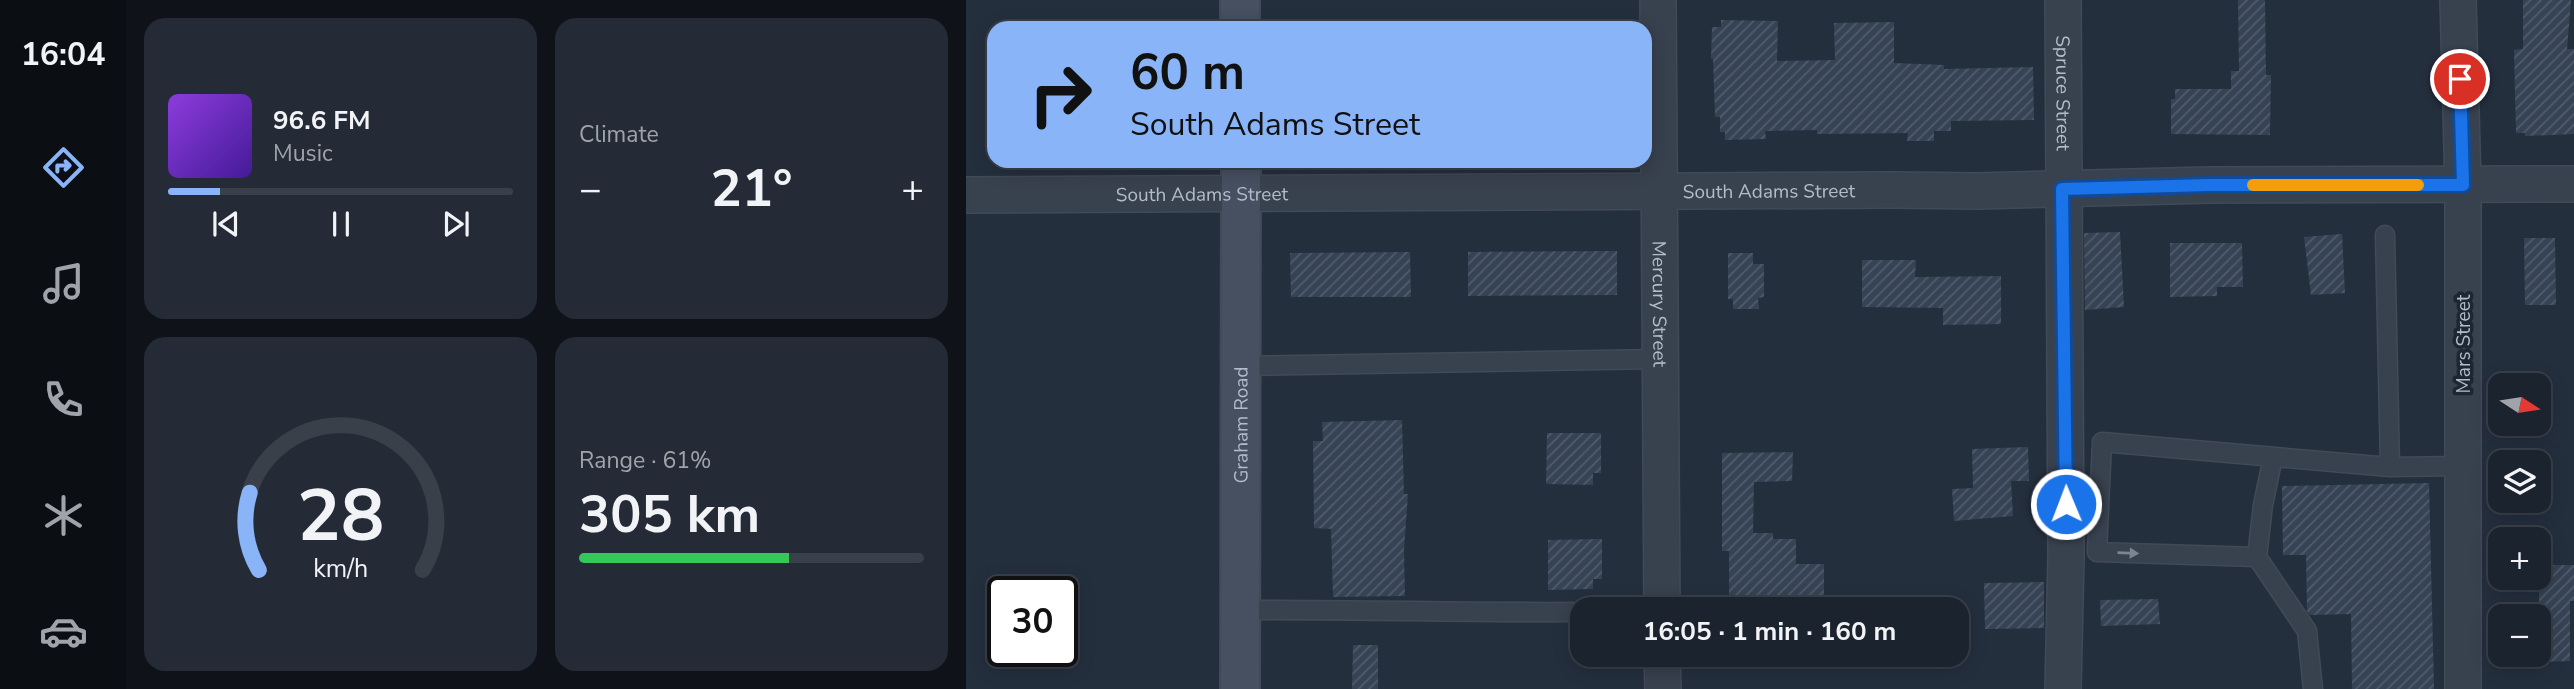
<!DOCTYPE html>
<meta charset="utf-8">
<style>
body{margin:0;font-family:"Nunito Sans",sans-serif;background:#242b36;color:#f1f3f6;height:100vh;display:flex;flex-direction:column;font-size:26px;white-space:nowrap}
*{box-sizing:border-box;margin:0}
p{font-size:23px;color:#a0a4aa}
.icon{flex:none;width:38px;height:38px;fill:none;stroke:currentColor;stroke-width:2;stroke-linecap:round;stroke-linejoin:round}
.map{position:relative;flex:1;overflow:hidden}
.sheet{display:flex;flex-direction:column;gap:18px;padding:18px;background:#0f1319;width:840px}
.sheet>*{flex:none}
.hud{position:absolute;left:21px;top:21px;width:665px;height:147px;border-radius:21px;box-shadow:0 4px 18px #0003,0 0 0 2px #39404a;background:#8ab4f8;color:#111;overflow:hidden}
.needle{width:46px;rotate:102deg}
.fabs{position:absolute;left:1522px;top:373px;display:grid;gap:14px}
.fabs a{display:grid;place-items:center;width:63px;height:63px;border-radius:14px;background:#1b232e;box-shadow:0 4px 18px #0003,0 0 0 2px #39404a;font-size:35px}
.speed{position:absolute;left:21px;top:576px;display:flex;gap:14px;font-size:35px;font-weight:700;text-align:center}
.speed>*{display:grid;place-content:center;width:91px;height:91px;border-radius:50%;background:#1b232e;box-shadow:0 4px 18px #0003,0 0 0 2px #39404a;line-height:1}
.speed .limit{border:4px solid #111;border-radius:10px;background:#fff;color:#111}
.pin{position:absolute;display:grid;place-items:center;width:60px;height:60px;color:#fff;margin:-30px;border:4px solid #fff;border-radius:50%;box-shadow:0 2px 7px #0007}
.me{position:absolute;width:77px;margin:-38px;rotate:359deg;stroke-linejoin:round;filter:drop-shadow(0 0 5px #0008)}
.turn{display:flex;align-items:center;gap:24px;height:147px;padding:0 28px;font-size:32px}
.turn .icon{width:91px;height:91px;stroke-width:2.5}
.turn b{display:block;font-size:49px;line-height:60px}
.big{font-size:52px;font-weight:700;line-height:1.1}
.sheet .tile{flex:1;display:flex;flex-direction:column;justify-content:center;gap:10px;min-width:0;padding:0 24px;border-radius:21px;background:#242b36}
.sheet .dial{align-items:center;gap:0}
.dial svg{height:182px;overflow:visible;fill:none;stroke:#39404a;stroke-width:7;stroke-linecap:round;text-anchor:middle}
.dial text{fill:#f1f3f6;stroke:none}
.song{display:flex;align-items:center;gap:21px}
.cover{width:84px;height:84px;border-radius:10px;background:linear-gradient(135deg,hsl(270 70% 55%),hsl(260 70% 35%))}
.played{height:7px;border-radius:4px;background:linear-gradient(90deg,#8ab4f8 15%,#39404a 15%)}
.keys{display:flex;justify-content:space-around;direction:ltr}
.heat{display:flex;justify-content:space-between;align-items:center;font-size:38px;direction:ltr}
.charge{height:10px;border-radius:5px;background:linear-gradient(90deg,#34c759 61%,#39404a 0)}
.sheet .tiles{flex:1;display:grid;gap:18px;grid-template-columns:repeat(2,1fr)}
.trip{position:absolute;left:604px;top:597px;width:399px;height:70px;border-radius:21px;background:#1b232e;box-shadow:0 4px 18px #0003,0 0 0 2px #39404a;font-weight:700;line-height:70px;text-align:center}
main{display:flex;flex:1;min-height:0}
.dock{display:flex;flex-direction:column;width:126px;justify-content:space-around;align-items:center;background:#0b0e12;color:#a0a4aa}
.dock .icon{width:49px;height:49px}
.dock .current{color:#8ab4f8}
.dock b{font-size:32px;color:#f1f3f6}
.map>svg:first-child{display:block}
.building{fill:url(#building-hatch)}
.lines{fill:none;stroke-linecap:round;stroke-linejoin:round}
.lane-casing{stroke:#414a57;stroke-width:21}
.street-casing{stroke:#414a57;stroke-width:38}
.secondary-casing{stroke:#414a57;stroke-width:42}
.lane{stroke:#38414e;stroke-width:18}
.street{stroke:#38414e;stroke-width:35}
.secondary{stroke:#465061;stroke-width:38}
.oneway{fill:#7c8592}
.route-casing{stroke:#114b97;stroke-width:18}
.route{stroke:#1a73e8;stroke-width:12}
.slow{stroke:#f59e0b;stroke-width:12}
.labels{text-anchor:middle;stroke-width:7;stroke-linejoin:round;paint-order:stroke}
.street-label{font-size:19px;fill:#b4bcc9;stroke:#1d2633}
</style>
<main>
<nav class="dock">
<b>16:04</b>
<svg class="icon current" aria-label="directions" viewBox="0 0 24 24"><path d="M12 3l9 9-9 9-9-9zM9 14v-3h6M13 9l2 2-2 2"/></svg>
<svg class="icon" aria-label="music" viewBox="0 0 24 24"><path d="M9 18V5l10-2v13"/><circle cx="6" cy="18" r="3"/><circle cx="16" cy="16" r="3"/></svg>
<svg class="icon" aria-label="phone" viewBox="0 0 24 24"><path d="M5 4h4l2 5-3 2q2 4 5 5l2-3 5 2v4C11 20 4 13 5 4z"/></svg>
<svg class="icon" aria-label="climate" viewBox="0 0 24 24"><path d="M12 3v18M4 7l16 10M4 17L20 7"/></svg>
<svg class="icon" aria-label="car" viewBox="0 0 24 24"><path d="M5 17H2v-5l4-1 3-4h7l3 4 3 1v5h-3M9 17h6M6 11h13"/><circle cx="7" cy="17" r="2"/><circle cx="17" cy="17" r="2"/></svg>
</nav>
<section class="sheet">
<div class="tiles">
<div class="tile">
<div class="song"><i class="cover"></i><div><b>96.6 FM</b><p>Music</p></div></div>
<div class="played"></div>
<div class="keys"><svg class="icon" aria-label="previous" viewBox="0 0 24 24"><path d="M18 5L8 12l10 7zM5 5v14"/></svg><svg class="icon" aria-label="pause" viewBox="0 0 24 24"><path d="M8 5v14M16 5v14"/></svg><svg class="icon" aria-label="next" viewBox="0 0 24 24"><path d="M6 5l10 7-10 7zM19 5v14"/></svg></div>
</div>
<div class="tile"><p>Climate</p>
<div class="heat"><a>−</a><b class="big">21°</b><a>+</a></div>
</div>
<div class="tile dial"><svg viewBox="0 0 100 80">
<path d="M14 69A42 42 0 1 1 86 69"/>
<path d="M14 69A42 42 0 0 1 10 35" stroke="#8ab4f8"/>
<text x="50" y="56" font-size="32" font-weight="700">28</text>
<text x="50" y="72" font-size="11">km/h</text>
</svg></div>
<div class="tile"><p>Range · 61%</p><b class="big">305 km</b><div class="charge"></div></div>
</div>
</section>
<div class="map">
<svg width="1608" height="689" viewBox="0 0 1608 689">
<defs>
<pattern id="building-hatch" width="6" height="6" patternUnits="userSpaceOnUse" patternTransform="scale(1.75)"><rect width="6" height="6" fill="#364354"/><path d="M-1 1l2-2M0 6l6-6M5 7l2-2" fill="none" stroke="#515c6b"/></pattern>
</defs>
<rect width="100%" height="100%" fill="#242f3e"/>
<path class="building" d="M1272 0H1299L1300 75H1305L1304 135 1205 134V99H1209V89H1265V71H1273Z
M1557 0H1605L1601 49H1608V134L1559 136V133H1550L1548 50 1557 49Z
M755 20 812 21 811 61 869 60 868 23 928 22V63L978 65V69L1067 67 1068 120 985 121V131H968V141H941L942 133 851 134V130L799 131 800 139 759 140V132H754V117H749L747 59H745L746 27H755Z
M1154 232 1158 307 1119 310 1118 233Z
M1376 234 1379 293 1345 295 1338 237Z
M1558 238H1589L1590 305H1559Z
M1204 243H1276L1277 287H1251V296L1204 297Z
M651 251V295L502 296V252Z
M444 252 445 297H325L324 253Z
M762 253H787V264H798V297L792 298 793 309H767V299H762Z
M896 260H950L949 277 1035 276V324L977 325V308L896 307Z
M436 420 438 494H442L438 550 439 596 367 597 365 529 348 528 347 441H357L356 422Z
M581 433H635V473H627V485L580 484Z
M1062 447 1063 481H1045L1047 516 988 521 986 489 1007 488 1006 449Z
M827 452 826 481 788 482 787 533H807V539H830V564H858V601H763V551H756V453Z
M1463 483 1468 689H1386L1385 614 1344 615 1341 611 1340 555H1317L1316 486Z
M636 539V579H627V589L582 590V540Z
M1573 565H1608V601H1604V661L1573 662Z
M1078 582V628L1019 629 1018 583Z
M1192 599 1194 624 1135 626 1134 600Z
M387 645H412V689H386Z"/>
<g class="lines">
<defs>
<path id="lane" d="M1419 235 1424 467 1497 466
M275 366 694 359
M1307 457 1297 505 1291 557 1341 631 1347 689
M1291 557 1131 552 1136 442 1424 467
M672 609 696 608
M275 610C388 609 502 613 616 612"/>
<g id="street">
<path id="s1" d="M692 0 696 609"/>
<path id="s2" d="M1097 0 1100 557 1097 689"/>
<path d="M1492 0 1497 185V689"/>
<path id="s3" d="M0 195 928 190 1012 191 1243 185 1608 184"/>
<path d="M696 654 697 689"/>
</g>
<g id="secondary">
<path d="M274 0V28"/>
<path id="s4" d="M274 689 275 161"/>
</g>
</defs>
<use href="#lane" class="lane-casing"/>
<use href="#street" class="street-casing"/>
<use href="#secondary" class="secondary-casing"/>
<use href="#lane" class="lane"/>
<use href="#street" class="street"/>
<use href="#secondary" class="secondary"/>
</g>
<defs><path id="oneway-solid" d="M-6-.8H1V-3.2L6.5 0L1 3.2V.8H-6Z" transform="scale(1.75)"/></defs>
<use class="oneway" href="#oneway-solid" transform="translate(1162 553) rotate(2)"/>
<g class="lines">
<defs>
<path id="route" d="M1100 504 1096 189 1243 185H1497L1494 79"/>
</defs>
<use href="#route" class="route-casing"/>
<use href="#route" class="route"/>
<path class="slow" d="M1287 185H1452"/>
</g>
<g class="labels">
<g class="street-label">
<text dy="7" stroke="none"><textPath href="#s2" startOffset="93">Spruce Street</textPath></text>
<text dy="7" stroke="none"><textPath href="#s3" startOffset="803">South Adams Street</textPath></text>
<text dy="7" stroke="none"><textPath href="#s3" startOffset="236">South Adams Street</textPath></text>
<text dy="7" stroke="none"><textPath href="#s1" startOffset="304">Mercury Street</textPath></text>
<text transform="translate(1497 344) rotate(-90)" y="7">Mars Street</text>
<text dy="7" stroke="none"><textPath href="#s4" startOffset="264">Graham Road</textPath></text>
</g>
</g>
</svg>
<div class="fabs">
<a><svg class="needle" viewBox="-14 -14 28 28"><path d="M0-13l5 13h-10z" fill="#e53935"/><path d="M0 13l5-13h-10z" fill="#a0a4aa"/></svg></a>
<a><svg class="icon" aria-label="layers" viewBox="0 0 24 24"><path d="M12 4l9 5-9 5-9-5zM3 14l9 5 9-5"/></svg></a>
<a>+</a>
<a>−</a>
</div>
<div class="speed"><div class="limit">30</div></div>
<div class="pin" style="left:1494px;top:79px;background:#d93025"><svg class="icon" aria-label="arrive" viewBox="0 0 24 24"><path d="M6 21V4h12l-3 4 3 4H6"/></svg></div>
<svg class="me" style="left:1100px;top:504px" viewBox="-20 -20 40 40"><circle r="17" fill="#1a73e8" stroke="#fff" stroke-width="3"/><path d="M0-11L8 9 0 5-8 9z" fill="#fff"/></svg>
<div class="trip">16:05 · 1 min · 160 m</div>
<div class="hud">
<div class="turn"><svg class="icon" aria-label="right" viewBox="0 0 24 24"><path d="M7 20v-9h11M14 6l5 5-5 5"/></svg><div><b>60 m</b>South Adams Street</div></div>
</div>
</div>
</main>
